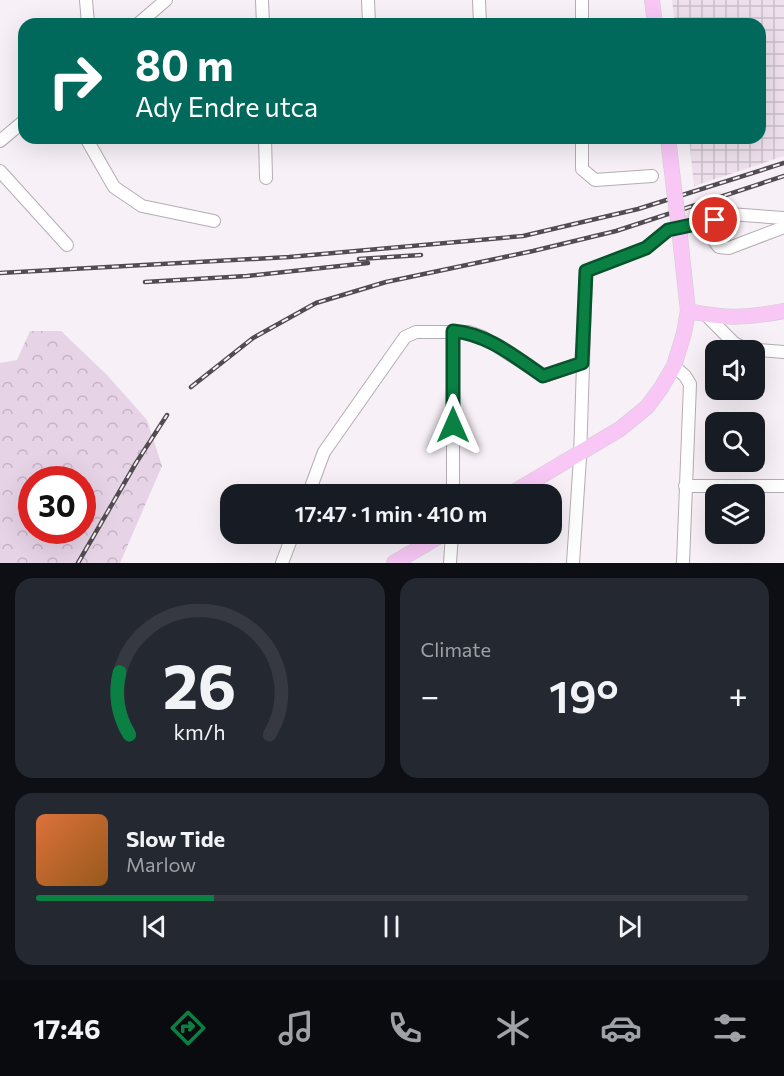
<!DOCTYPE html>
<meta charset="utf-8">
<style>
body{margin:0;font-family:Commissioner,sans-serif;background:#242831;color:#f1f3f6;height:100vh;display:flex;flex-direction:column;font-size:22px;white-space:nowrap}
*{box-sizing:border-box;margin:0}
p{font-size:20px;color:#9ea1a6}
.icon{flex:none;width:33px;height:33px;fill:none;stroke:currentColor;stroke-width:2;stroke-linecap:round;stroke-linejoin:round}
.map{position:relative;height:563px;overflow:hidden}
.side{display:flex;flex-direction:column;gap:15px;padding:15px;background:#0d0f14;flex:1}
.side>*{flex:none}
.hud{position:absolute;left:18px;top:18px;width:748px;height:126px;border-radius:18px;box-shadow:0 6px 24px #0002;background:#00695c;color:#fff;overflow:hidden}
.controls{position:absolute;left:705px;top:340px;display:grid;gap:12px}
.controls a{display:grid;place-items:center;width:60px;height:60px;border-radius:12px;background:#171b24;box-shadow:0 6px 24px #0002;font-size:30px}
.speed{position:absolute;left:18px;top:466px;display:flex;gap:12px;font-size:30px;font-weight:700;text-align:center}
.speed>*{display:grid;place-content:center;width:78px;height:78px;border-radius:50%;background:#171b24;box-shadow:0 6px 24px #0002;line-height:1}
.speed .limit{border:9px solid #d22;background:#fff;color:#111}
.pin{position:absolute;display:grid;place-items:center;width:51px;height:51px;color:#fff;margin:-26px;border:3px solid #fff;border-radius:50%;box-shadow:0 2px 6px #0007}
.me{position:absolute;width:66px;margin:-33px;rotate:0deg;stroke-linejoin:round;filter:drop-shadow(0 0 4px #0008)}
.turn{display:flex;align-items:center;gap:21px;height:126px;padding:0 18px;font-size:27px}
.turn .icon{width:78px;height:78px;stroke-width:2.5}
.turn b{display:block;font-size:42px;line-height:51px}
.big{font-size:45px;font-weight:600;line-height:1.1}
.side .card{flex:1;display:flex;flex-direction:column;justify-content:center;gap:9px;min-width:0;padding:0 21px;border-radius:18px;background:#242831}
.side .dial{align-items:center;gap:0}
.dial svg{height:156px;overflow:visible;fill:none;stroke:#363941;stroke-width:7;stroke-linecap:round;text-anchor:middle}
.dial text{fill:#f1f3f6;stroke:none}
.song{display:flex;align-items:center;gap:18px}
.cover{width:72px;height:72px;border-radius:9px;background:linear-gradient(135deg,hsl(20 70% 55%),hsl(30 70% 35%))}
.played{height:6px;border-radius:3px;background:linear-gradient(90deg,#0b8043 25%,#363941 25%)}
.keys{display:flex;justify-content:space-around;direction:ltr}
.heat{display:flex;justify-content:space-between;align-items:center;font-size:33px;direction:ltr}
.side .tiles{flex:1;display:grid;gap:15px;grid-template-columns:1fr 1fr}
.card:last-child{grid-column:span 2}
.trip{position:absolute;left:220px;top:484px;width:342px;height:60px;border-radius:18px;background:#171b24;box-shadow:0 6px 24px #0002;font-weight:600;line-height:60px;text-align:center}
.tabs{display:flex;height:96px;justify-content:space-around;align-items:center;background:#090b0e;color:#9ea1a6}
.tabs .icon{width:42px;height:42px}
.tabs .active{color:#0b8043}
.tabs b{font-size:27px;color:#f1f3f6}
.map>svg:first-child{display:block}
.industrial{fill:url(#industrial-grid)}
.forest{fill:url(#forest-crowns);fill-rule:evenodd}
.lines{fill:none;stroke-linecap:round;stroke-linejoin:round}
.minor-casing{stroke:#b4adb3;stroke-width:14}
.major-casing{stroke:#cfcfcf;stroke-width:16}
.minor{stroke:#fff;stroke-width:12}
.major{stroke:#f8c7f6;stroke-width:15}
.rail-casing{stroke:#504c50;stroke-width:4.5}
.rail{stroke:#f7f0f7;stroke-width:2;stroke-dasharray:7;stroke-linecap:butt}
.major-bridge-casing{stroke:#cfcfcf;stroke-width:16;stroke-linecap:butt}
.major-bridge{stroke:#f8c7f6;stroke-width:15}
.route-casing{stroke:#07532c;stroke-width:15}
.route{stroke:#0b8043;stroke-width:10}
</style>
<div class="map">
<svg width="784" height="563" viewBox="0 0 784 563">
<defs>
<pattern id="industrial-grid" width="8" height="8" patternUnits="userSpaceOnUse" patternTransform="scale(1.5)"><rect width="8" height="8" fill="#eee1ed"/><path d="M0 4h8M4 0v8" fill="none" stroke="#cbc0ca"/></pattern>
<pattern id="forest-crowns" width="20" height="18" patternUnits="userSpaceOnUse" patternTransform="scale(1.5)"><rect width="20" height="18" fill="#e7d3e6"/><path d="M2 6a3 3 0 1 1 6 0M12 15a3 3 0 1 1 6 0" fill="none" stroke="#c5b4c4"/></pattern>
</defs>
<rect width="100%" height="100%" fill="#f7f0f7"/>
<path class="industrial" d="M672 0H784V156L694 186 689 138H760V24H675Z"/>
<path class="forest" d="M30 331H61L107 375 147 420 162 466 120 563H0V363L17 360ZM32 480H82V531H32Z"/>
<g class="lines">
<defs>
<path id="minor" d="M86 0 88 24
M262 0 263 24
M368 0 369 24
M479 0 480 24
M138 24 166 0
M582 24V0
M86 138 114 187 142 206 214 221
M265 138 266 178
M582 138V169L595 180 652 176
M0 141 24 121
M0 171 67 245
M715 220C709 231 710 237 719 247L729 248 784 227
M705 314 734 343 746 349 784 352
M674 366 685 376 690 384 683 563
M685 486H784
M308 495 324 452 405 337 416 332H469L483 337 543 376 582 363
M453 495V331
M282 563 293 534
M450 563 452 534
M573 563 580 458 586 271 646 248 668 230 715 220 729 214 784 218"/>
<path id="major" d="M652 0 655 24
M668 138 671 164
M688 311C727 319 746 318 784 311
M509 495 620 429 647 407 661 388 674 366 684 333 688 311 680 237
M394 563 443 534"/>
</defs>
<use href="#minor" class="minor-casing"/>
<use href="#major" class="major-casing"/>
<use href="#minor" class="minor"/>
<use href="#major" class="major"/>
<defs>
<path id="rail" d="M359 259 421 255
M0 273 289 257 523 236 638 209 784 163
M145 282 247 276 368 263
M191 387 253 338 316 303 386 282 533 251 616 231 784 176
M78 563 136 463 167 415"/>
</defs>
<use href="#rail" class="rail-casing"/>
<use href="#rail" class="rail"/>
<defs>
<path id="major-bridge" d="M671 164 680 237"/>
</defs>
<use href="#major-bridge" class="major-bridge-casing"/>
<use href="#major-bridge" class="major-bridge"/>
</g>
<g class="lines">
<defs>
<path id="route" d="M453 425V331C488 334 515 357 543 376L582 363 586 271 646 248 668 230 715 220"/>
</defs>
<use href="#route" class="route-casing"/>
<use href="#route" class="route"/>
</g>
</svg>
<div class="controls">
<a><svg class="icon" aria-label="sound" viewBox="0 0 24 24"><path d="M4 9h4l5-4v14l-5-4H4zM17 9q2 3 0 6"/></svg></a>
<a><svg class="icon" aria-label="search" viewBox="0 0 24 24"><circle cx="10" cy="10" r="6"/><path d="M15 15l6 6"/></svg></a>
<a><svg class="icon" aria-label="layers" viewBox="0 0 24 24"><path d="M12 4l9 5-9 5-9-5zM3 14l9 5 9-5"/></svg></a>
</div>
<div class="speed"><div class="limit">30</div></div>
<div class="pin" style="left:715px;top:220px;background:#d93025"><svg class="icon" aria-label="arrive" viewBox="0 0 24 24"><path d="M6 21V4h12l-3 4 3 4H6"/></svg></div>
<svg class="me" style="left:453px;top:425px" viewBox="-20 -20 40 40"><path d="M0-17L14 15 0 8-14 15z" fill="#0b8043" stroke="#fff" stroke-width="4"/></svg>
<div class="trip">17:47 · 1 min · 410 m</div>
<div class="hud">
<div class="turn"><svg class="icon" aria-label="right" viewBox="0 0 24 24"><path d="M7 20v-9h11M14 6l5 5-5 5"/></svg><div><b>80 m</b>Ady Endre utca</div></div>
</div>
</div>
<section class="side">
<div class="tiles">
<div class="card dial"><svg viewBox="0 0 100 80">
<path d="M14 69A42 42 0 1 1 86 69"/>
<path d="M14 69A42 42 0 0 1 9 37" stroke="#0b8043"/>
<text x="50" y="56" font-size="32" font-weight="700">26</text>
<text x="50" y="72" font-size="11">km/h</text>
</svg></div>
<div class="card"><p>Climate</p>
<div class="heat"><a>−</a><b class="big">19°</b><a>+</a></div>
</div>
<div class="card">
<div class="song"><i class="cover"></i><div><b>Slow Tide</b><p>Marlow</p></div></div>
<div class="played"></div>
<div class="keys"><svg class="icon" aria-label="previous" viewBox="0 0 24 24"><path d="M18 5L8 12l10 7zM5 5v14"/></svg><svg class="icon" aria-label="pause" viewBox="0 0 24 24"><path d="M8 5v14M16 5v14"/></svg><svg class="icon" aria-label="next" viewBox="0 0 24 24"><path d="M6 5l10 7-10 7zM19 5v14"/></svg></div>
</div>
</div>
</section>
<nav class="tabs">
<b>17:46</b>
<svg class="icon active" aria-label="directions" viewBox="0 0 24 24"><path d="M12 3l9 9-9 9-9-9zM9 14v-3h6M13 9l2 2-2 2"/></svg>
<svg class="icon" aria-label="music" viewBox="0 0 24 24"><path d="M9 18V5l10-2v13"/><circle cx="6" cy="18" r="3"/><circle cx="16" cy="16" r="3"/></svg>
<svg class="icon" aria-label="phone" viewBox="0 0 24 24"><path d="M5 4h4l2 5-3 2q2 4 5 5l2-3 5 2v4C11 20 4 13 5 4z"/></svg>
<svg class="icon" aria-label="climate" viewBox="0 0 24 24"><path d="M12 3v18M4 7l16 10M4 17L20 7"/></svg>
<svg class="icon" aria-label="car" viewBox="0 0 24 24"><path d="M5 17H2v-5l4-1 3-4h7l3 4 3 1v5h-3M9 17h6M6 11h13"/><circle cx="7" cy="17" r="2"/><circle cx="17" cy="17" r="2"/></svg>
<svg class="icon" aria-label="filters" viewBox="0 0 24 24"><path d="M4 7h16M4 17h16"/><circle cx="9" cy="7" r="2"/><circle cx="15" cy="17" r="2"/></svg>
</nav>
